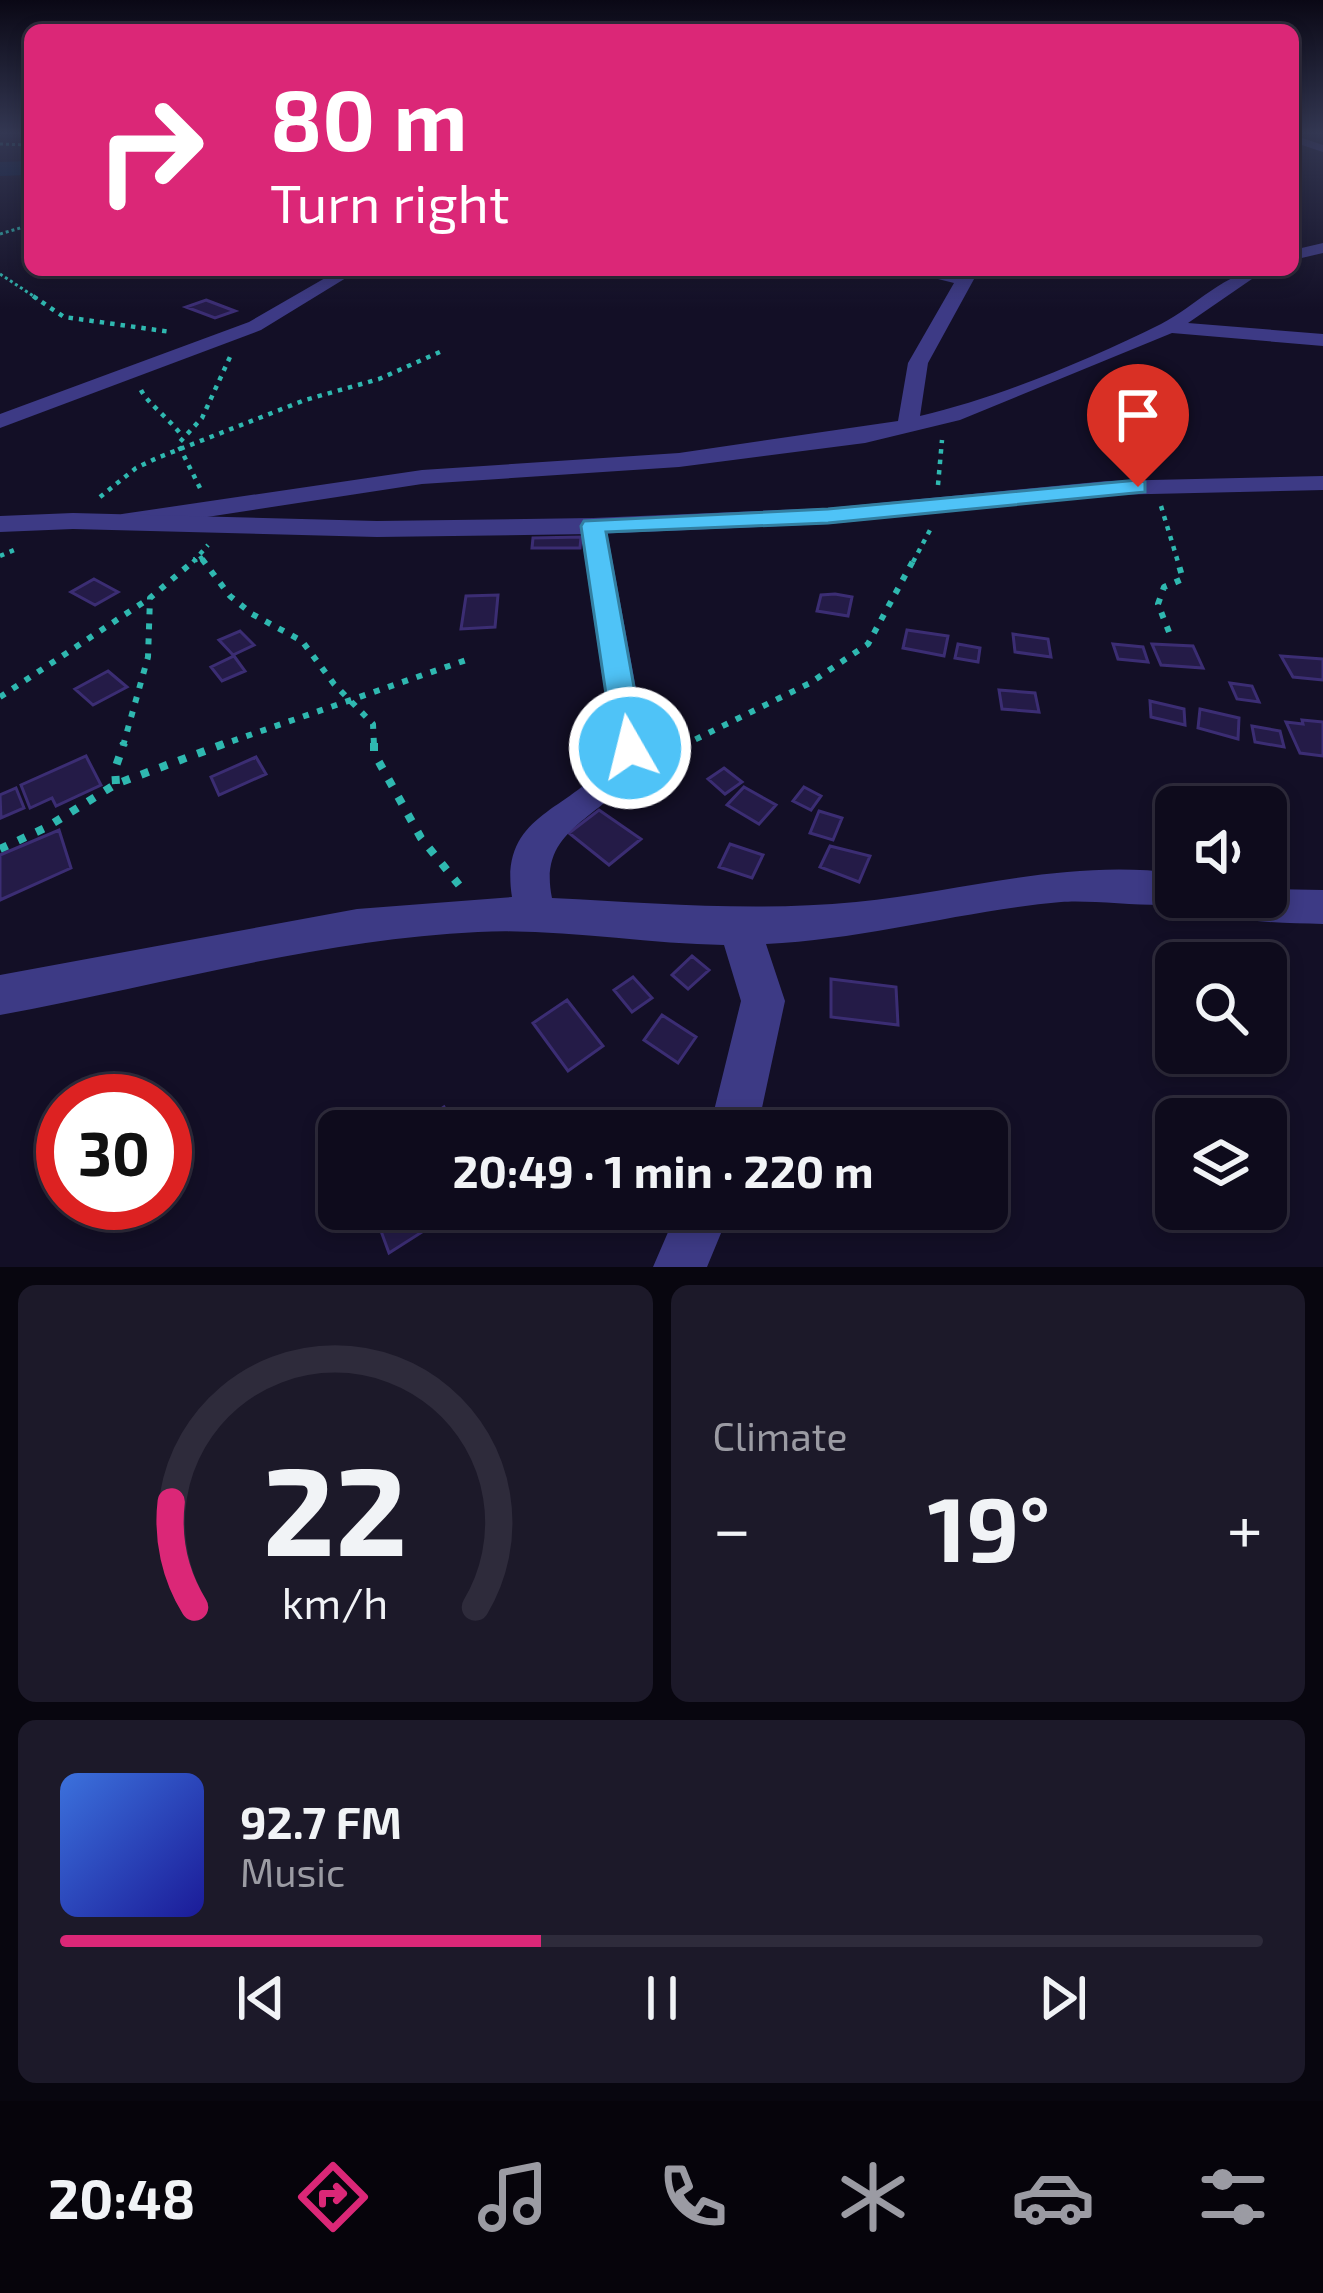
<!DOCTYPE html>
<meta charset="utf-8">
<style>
body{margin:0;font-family:"Exo 2",sans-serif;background:#1c1929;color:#f1f3f6;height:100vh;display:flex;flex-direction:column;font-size:45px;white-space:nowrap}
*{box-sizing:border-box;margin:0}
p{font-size:39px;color:#9b9ba3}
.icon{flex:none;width:66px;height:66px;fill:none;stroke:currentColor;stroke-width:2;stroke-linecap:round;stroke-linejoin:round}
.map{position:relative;height:1267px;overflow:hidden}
.panel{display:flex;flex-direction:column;gap:18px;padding:18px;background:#08060f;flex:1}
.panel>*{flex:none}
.banner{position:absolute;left:24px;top:24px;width:1275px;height:252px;border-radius:18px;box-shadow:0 6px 18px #0003,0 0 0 3px #2e2b3b;background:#db2777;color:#fff;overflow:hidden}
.fabs{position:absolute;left:1155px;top:786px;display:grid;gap:24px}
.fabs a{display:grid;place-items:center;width:132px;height:132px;border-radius:18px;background:#0e0b1c;box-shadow:0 6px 18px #0003,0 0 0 3px #2e2b3b;font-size:60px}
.speed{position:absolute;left:36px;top:1074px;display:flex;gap:24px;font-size:60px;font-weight:700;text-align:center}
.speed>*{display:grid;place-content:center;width:156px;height:156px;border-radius:50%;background:#0e0b1c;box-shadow:0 6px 18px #0003,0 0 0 3px #2e2b3b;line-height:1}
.speed .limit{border:18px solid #d22;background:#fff;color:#111}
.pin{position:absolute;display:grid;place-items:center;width:102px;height:102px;color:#fff;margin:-123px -51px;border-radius:50% 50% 50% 0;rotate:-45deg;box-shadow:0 0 12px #0007}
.pin .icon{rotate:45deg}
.me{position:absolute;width:132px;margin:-66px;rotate:352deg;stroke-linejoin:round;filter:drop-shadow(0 0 9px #0008)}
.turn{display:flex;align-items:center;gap:42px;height:252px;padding:0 48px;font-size:54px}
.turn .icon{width:156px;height:156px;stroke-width:2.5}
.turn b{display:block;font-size:84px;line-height:102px}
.big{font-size:90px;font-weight:700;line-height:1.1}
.panel .widget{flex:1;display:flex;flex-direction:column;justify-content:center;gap:18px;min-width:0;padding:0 42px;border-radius:18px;background:#1c1929}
.panel .dial{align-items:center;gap:0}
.dial svg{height:312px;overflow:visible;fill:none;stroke:#2e2b3b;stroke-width:7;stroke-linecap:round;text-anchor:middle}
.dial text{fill:#f1f3f6;stroke:none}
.song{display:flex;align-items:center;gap:36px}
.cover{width:144px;height:144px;border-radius:18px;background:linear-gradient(135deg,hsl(220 70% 55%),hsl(240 70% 35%))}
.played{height:12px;border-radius:6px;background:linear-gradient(90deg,#db2777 40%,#2e2b3b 40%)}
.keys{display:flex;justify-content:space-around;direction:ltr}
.heat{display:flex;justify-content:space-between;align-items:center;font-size:66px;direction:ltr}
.panel .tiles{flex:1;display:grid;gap:18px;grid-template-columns:1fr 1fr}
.widget:last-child{grid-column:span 2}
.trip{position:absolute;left:318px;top:1110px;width:690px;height:120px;border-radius:18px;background:#0e0b1c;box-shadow:0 6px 18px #0003,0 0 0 3px #2e2b3b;font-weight:700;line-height:120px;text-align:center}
.menu{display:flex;height:192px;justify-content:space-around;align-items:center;background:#06040b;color:#9b9ba3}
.menu .icon{width:84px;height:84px}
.menu .on{color:#db2777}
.menu b{font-size:54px;color:#f1f3f6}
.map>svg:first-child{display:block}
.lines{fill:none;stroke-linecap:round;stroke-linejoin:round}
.river{fill:#0a1f44;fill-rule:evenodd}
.building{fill:#241b47;stroke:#3b2d73;stroke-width:3}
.path-far3{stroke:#2fb8b0;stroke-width:3;stroke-dasharray:3 3;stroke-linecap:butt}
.path-far2{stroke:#2fb8b0;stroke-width:4.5;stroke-dasharray:4.5 6;stroke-linecap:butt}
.path-far1{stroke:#2fb8b0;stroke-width:6;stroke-dasharray:6 9;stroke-linecap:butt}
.path{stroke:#2fb8b0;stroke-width:8;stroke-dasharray:8 12;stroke-linecap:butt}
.minor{fill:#3d3a85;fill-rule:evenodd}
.tertiary{fill:#3d3a85;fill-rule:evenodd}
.route{fill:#4fc3f7;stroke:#337fa1;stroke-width:3}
</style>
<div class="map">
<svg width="1323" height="1267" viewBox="0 0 1323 1267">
<rect width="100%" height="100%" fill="#130f26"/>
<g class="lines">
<path class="river" d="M30 161V175L0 176V162Z"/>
</g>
<path class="building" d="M206 300 235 311 215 318 186 307Z
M581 537 580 548H532L533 538Z
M94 579 118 592 95 605 71 592Z
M835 594 852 597 848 616 817 611 821 595Z
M498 595 495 627 461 629 466 596Z
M907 630 948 636 944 656 903 648Z
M240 631 254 645 233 655 219 640Z
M1013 634 1048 639 1051 657 1015 652Z
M958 644 980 648 978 662 955 658Z
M1113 644 1143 647 1148 662 1118 659Z
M1152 644 1193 646 1203 668 1161 665Z
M234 656 245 671 222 681 211 667Z
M1281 656 1323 659V680L1293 677Z
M108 671 127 687 93 705 75 689Z
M1230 683 1252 686 1259 702 1237 699Z
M999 690 1035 693 1039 712 1002 709Z
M1150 701 1184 709 1185 725 1151 717Z
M1200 709 1239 718 1238 739 1198 728Z
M1302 720 1323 722V756L1300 753 1286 722 1303 724Z
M1252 726 1280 731 1284 747 1255 742Z
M86 756 101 785 56 806 52 798 30 808 21 785Z
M256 757 266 774 219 795 211 777Z
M724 768 742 782 725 794 708 779Z
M744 787 776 805 759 824 727 805Z
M804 787 821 796 811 810 793 801Z
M16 788 24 808 1 818 0 795Z
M599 810 641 839 609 865 569 833Z
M819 811 842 818 833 840 810 833Z
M59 830 71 868 0 900V855Z
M730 844 763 855 752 878 719 867Z
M830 846 870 856 859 882 820 867Z
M692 956 709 970 688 989 672 975Z
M633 977 652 998 632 1012 614 990Z
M831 979 896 987 898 1025 831 1017Z
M567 1000 603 1046 568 1071 533 1023Z
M662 1015 696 1037 678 1063 644 1040Z
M444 1107 457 1131H414L413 1128Z
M373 1209H426L433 1225 389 1253Z"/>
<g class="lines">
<path class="path-far3" d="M0 144 30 145
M0 234 30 225
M0 274 38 299"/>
<path class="path-far2" d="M33 296 64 317 171 332
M141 390C147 403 170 419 182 436
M938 485 942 440
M200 488 178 444 202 418 230 357
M100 497 136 468 157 458 305 400 379 379 442 351
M1161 506 1178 562
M0 556 19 548
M200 556 204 562
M193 562 208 545
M913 562 930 530"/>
<path class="path-far1" d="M202 559 230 596 252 614 302 641 334 684 373 724 374 746
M1169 632 1158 604 1164 587 1183 579 1177 559
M0 697 150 598
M123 746 148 657 150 598 196 559
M218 746 472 658
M682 746 810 683 868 644 914 559"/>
<path class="path" d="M374 743V753L421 838 459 885
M657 758 688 743
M116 784 115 769 124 743
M0 849 47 827 116 784 226 743"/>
<path class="minor" d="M1293 135 1323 145V152L1293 142Z
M1323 243V253L1293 260V250Z
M339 270H359L261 330 0 428V414L249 322Z
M902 270 960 274 979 270 928 363 920 416C1000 397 1086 361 1161 324 1195 307 1226 270 1265 270L1188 323 1323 334V346L1172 333 960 420 865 443 679 467 422 484 122 530 109 522 122 514 422 470 679 453 898 421 908 363 954 283Z
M593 518 606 526 647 748C620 820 535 818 552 898 655 903 753 912 856 902 965 891 1065 859 1176 873V897H1192L1190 902C1166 910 1095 899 1061 902 961 911 868 939 766 944L785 1001 757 1131H709L741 1001 724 945C642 944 560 928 478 932 316 940 158 986 0 1015V975L357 909 512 897C497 805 586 812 613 748L580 526Z
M1266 889 1323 890V924C1281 923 1241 923 1201 909L1195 897H1266Z
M678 1209H731L707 1267H653Z"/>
<path class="tertiary" d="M1323 476V490L1107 495 828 524 593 534 377 537 73 529 0 532V516L73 513 377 521 593 518 828 508 1107 481Z"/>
</g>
<linearGradient id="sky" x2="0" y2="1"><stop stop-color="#0a0815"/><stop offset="0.43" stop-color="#333752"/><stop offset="1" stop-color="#333752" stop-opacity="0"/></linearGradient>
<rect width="1323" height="309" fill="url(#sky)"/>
<path class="route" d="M1138 480 1145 482V492L828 523 606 532 645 748 641 756H619L614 748 581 526 584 521 828 509Z"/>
</svg>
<div class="fabs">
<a><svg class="icon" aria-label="sound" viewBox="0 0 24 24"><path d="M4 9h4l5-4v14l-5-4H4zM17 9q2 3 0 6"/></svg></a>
<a><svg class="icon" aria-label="search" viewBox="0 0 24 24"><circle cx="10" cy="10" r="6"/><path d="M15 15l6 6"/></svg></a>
<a><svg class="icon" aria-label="layers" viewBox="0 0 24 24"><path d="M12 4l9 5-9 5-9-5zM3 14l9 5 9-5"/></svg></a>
</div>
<div class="speed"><div class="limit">30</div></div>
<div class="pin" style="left:1138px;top:487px;background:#d93025"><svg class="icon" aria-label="arrive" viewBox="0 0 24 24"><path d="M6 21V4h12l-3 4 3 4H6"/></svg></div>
<svg class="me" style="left:630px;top:748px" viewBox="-20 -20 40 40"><circle r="17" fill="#4fc3f7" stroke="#fff" stroke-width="3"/><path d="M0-11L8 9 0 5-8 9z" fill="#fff"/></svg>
<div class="trip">20:49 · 1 min · 220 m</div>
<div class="banner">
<div class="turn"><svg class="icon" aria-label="right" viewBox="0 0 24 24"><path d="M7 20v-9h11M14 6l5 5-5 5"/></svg><div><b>80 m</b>Turn right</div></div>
</div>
</div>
<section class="panel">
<div class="tiles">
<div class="widget dial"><svg viewBox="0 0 100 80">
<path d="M14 69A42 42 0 1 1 86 69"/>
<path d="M14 69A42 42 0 0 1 8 42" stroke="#db2777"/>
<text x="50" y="56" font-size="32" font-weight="700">22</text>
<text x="50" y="72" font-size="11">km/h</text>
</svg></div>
<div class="widget"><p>Climate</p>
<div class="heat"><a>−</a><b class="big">19°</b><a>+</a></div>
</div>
<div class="widget">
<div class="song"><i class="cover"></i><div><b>92.7 FM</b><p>Music</p></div></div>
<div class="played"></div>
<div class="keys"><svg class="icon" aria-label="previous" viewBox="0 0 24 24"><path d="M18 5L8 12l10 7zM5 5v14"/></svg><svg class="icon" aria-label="pause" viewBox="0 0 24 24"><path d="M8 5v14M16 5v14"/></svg><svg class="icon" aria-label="next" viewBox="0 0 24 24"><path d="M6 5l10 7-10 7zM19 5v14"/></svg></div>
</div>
</div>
</section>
<nav class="menu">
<b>20:48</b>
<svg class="icon on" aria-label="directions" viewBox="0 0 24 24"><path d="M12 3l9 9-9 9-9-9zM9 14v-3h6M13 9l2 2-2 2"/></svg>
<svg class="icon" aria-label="music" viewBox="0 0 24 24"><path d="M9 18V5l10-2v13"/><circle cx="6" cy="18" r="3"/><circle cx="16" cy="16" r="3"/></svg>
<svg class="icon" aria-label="phone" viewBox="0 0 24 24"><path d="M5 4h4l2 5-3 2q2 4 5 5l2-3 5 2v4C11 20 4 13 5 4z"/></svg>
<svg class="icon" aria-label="climate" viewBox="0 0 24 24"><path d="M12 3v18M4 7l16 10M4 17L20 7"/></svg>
<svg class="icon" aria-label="car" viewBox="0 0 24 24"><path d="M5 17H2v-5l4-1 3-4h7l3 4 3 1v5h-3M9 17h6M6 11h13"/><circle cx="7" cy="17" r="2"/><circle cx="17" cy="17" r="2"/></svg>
<svg class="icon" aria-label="filters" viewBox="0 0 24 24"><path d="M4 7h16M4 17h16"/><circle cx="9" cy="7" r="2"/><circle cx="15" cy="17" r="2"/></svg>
</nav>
